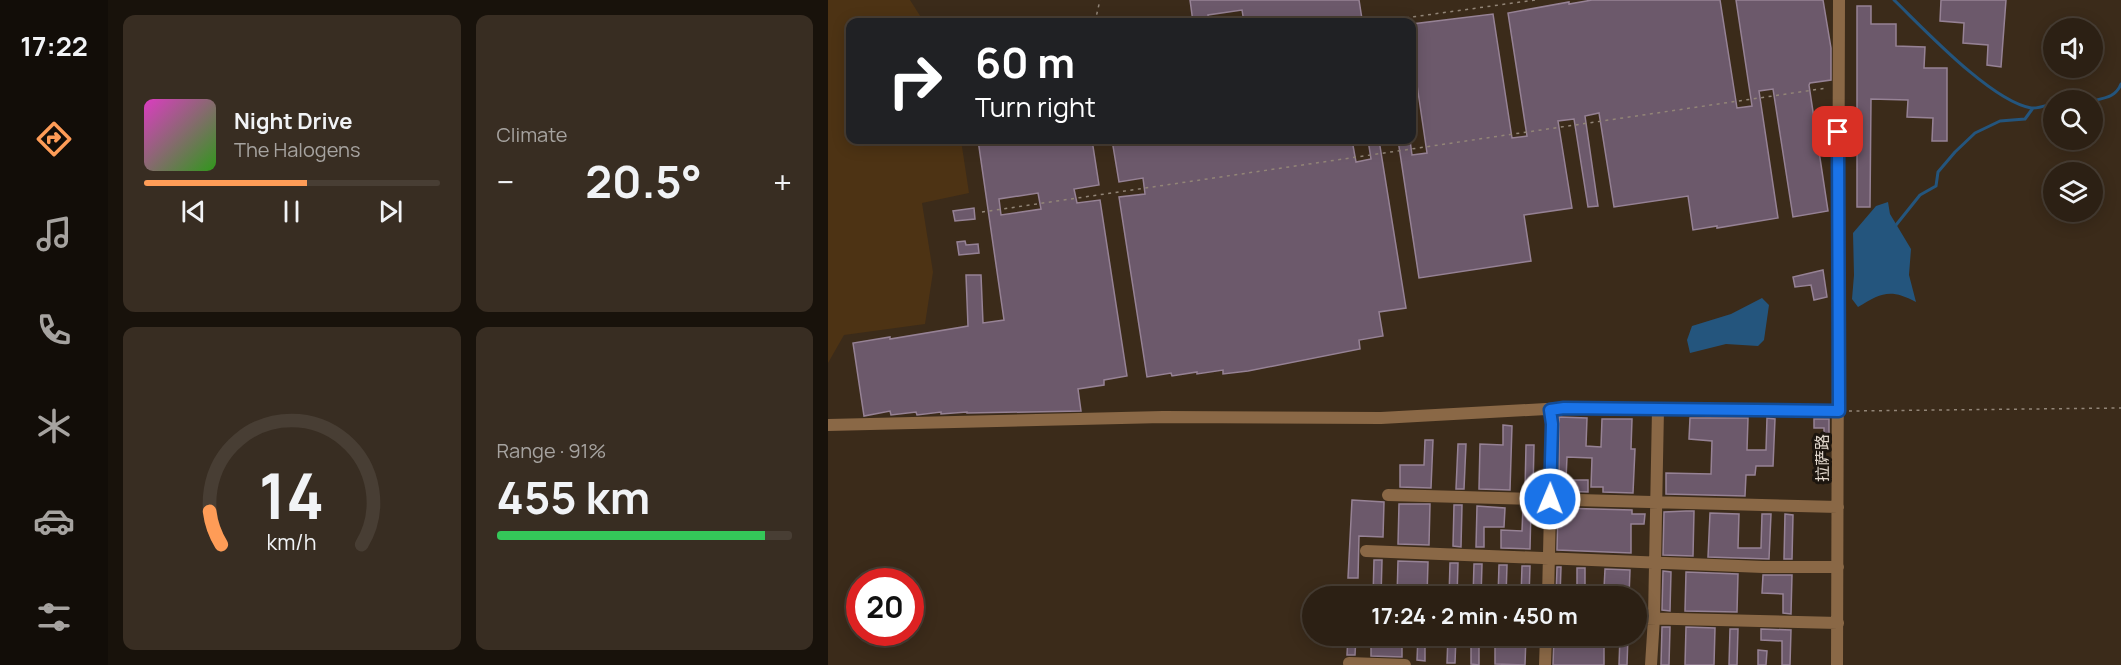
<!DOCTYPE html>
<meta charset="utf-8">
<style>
body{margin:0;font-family:Manrope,"Noto Sans SC",sans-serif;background:#382d22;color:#f1f3f6;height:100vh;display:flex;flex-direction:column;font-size:22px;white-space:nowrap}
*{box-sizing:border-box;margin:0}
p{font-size:20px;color:#a6a3a0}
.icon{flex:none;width:33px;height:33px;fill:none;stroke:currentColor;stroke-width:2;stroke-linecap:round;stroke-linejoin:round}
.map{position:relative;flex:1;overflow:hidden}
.drawer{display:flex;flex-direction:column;gap:15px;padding:15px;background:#18120b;width:720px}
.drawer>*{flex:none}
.top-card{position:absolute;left:18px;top:18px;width:570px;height:126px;border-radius:12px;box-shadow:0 3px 15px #0003,0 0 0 2px #483e34;background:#202124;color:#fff;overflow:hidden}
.tools{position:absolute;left:1215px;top:18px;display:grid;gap:12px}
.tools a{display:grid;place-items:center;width:60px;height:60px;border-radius:50%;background:#2c2014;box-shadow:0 3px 15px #0003,0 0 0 2px #483e34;font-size:30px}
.speed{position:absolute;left:18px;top:568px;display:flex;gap:12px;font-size:30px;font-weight:700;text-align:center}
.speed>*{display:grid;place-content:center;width:78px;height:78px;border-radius:50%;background:#2c2014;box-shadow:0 3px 15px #0003,0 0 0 2px #483e34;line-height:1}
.speed .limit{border:9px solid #d22;background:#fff;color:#111}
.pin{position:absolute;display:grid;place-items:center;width:51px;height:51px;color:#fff;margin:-26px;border-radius:12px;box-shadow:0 3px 9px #0006}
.me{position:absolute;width:66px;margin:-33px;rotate:1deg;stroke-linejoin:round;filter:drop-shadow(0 0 4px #0008)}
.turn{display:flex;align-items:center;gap:21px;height:126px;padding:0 30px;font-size:27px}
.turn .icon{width:78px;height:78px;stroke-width:2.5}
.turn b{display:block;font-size:42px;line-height:51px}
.big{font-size:45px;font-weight:700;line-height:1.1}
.drawer .widget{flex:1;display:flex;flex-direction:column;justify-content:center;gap:9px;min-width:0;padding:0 21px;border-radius:12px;background:#382d22}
.drawer .dial{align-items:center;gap:0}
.dial svg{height:156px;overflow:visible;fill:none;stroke:#483e34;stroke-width:7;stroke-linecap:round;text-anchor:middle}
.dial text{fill:#f1f3f6;stroke:none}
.song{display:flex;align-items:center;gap:18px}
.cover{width:72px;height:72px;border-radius:9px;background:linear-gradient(135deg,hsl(310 70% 55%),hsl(110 70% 35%))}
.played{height:6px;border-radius:3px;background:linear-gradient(90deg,#fe9c57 55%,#483e34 55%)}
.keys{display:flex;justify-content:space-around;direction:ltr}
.heat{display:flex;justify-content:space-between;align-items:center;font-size:33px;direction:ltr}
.charge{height:9px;border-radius:4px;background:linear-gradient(90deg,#34c759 91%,#483e34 0)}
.drawer .tiles{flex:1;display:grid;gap:15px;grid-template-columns:repeat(2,1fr)}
.trip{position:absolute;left:474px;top:586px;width:345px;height:60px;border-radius:30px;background:#2c2014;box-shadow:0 3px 15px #0003,0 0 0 2px #483e34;font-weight:700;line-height:60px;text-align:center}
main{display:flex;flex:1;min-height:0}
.dock{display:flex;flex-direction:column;width:108px;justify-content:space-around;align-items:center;background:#120d08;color:#a6a3a0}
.dock .icon{width:42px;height:42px}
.dock .on{color:#fe9c57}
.dock b{font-size:27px;color:#f1f3f6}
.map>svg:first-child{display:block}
.green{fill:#4d3314}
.water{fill:#24557d}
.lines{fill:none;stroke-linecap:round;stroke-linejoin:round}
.stream{stroke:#24557d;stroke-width:3}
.building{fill:#6c596b;stroke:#968295;stroke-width:1.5;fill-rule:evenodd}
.path{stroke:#928577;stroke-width:1.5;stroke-dasharray:3 4.5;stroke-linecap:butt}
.minor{stroke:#8a6846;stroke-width:12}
.route-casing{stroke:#114b97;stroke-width:15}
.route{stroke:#1a73e8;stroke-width:10}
.labels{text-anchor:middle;stroke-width:6;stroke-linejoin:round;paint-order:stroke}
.street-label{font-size:16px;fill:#e3d9ce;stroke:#1c150e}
</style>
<main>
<nav class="dock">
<b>17:22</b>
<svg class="icon on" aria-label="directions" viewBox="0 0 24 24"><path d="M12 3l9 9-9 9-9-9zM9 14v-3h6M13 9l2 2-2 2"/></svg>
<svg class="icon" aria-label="music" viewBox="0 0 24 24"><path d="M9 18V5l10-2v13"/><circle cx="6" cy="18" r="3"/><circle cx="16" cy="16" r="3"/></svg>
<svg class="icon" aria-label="phone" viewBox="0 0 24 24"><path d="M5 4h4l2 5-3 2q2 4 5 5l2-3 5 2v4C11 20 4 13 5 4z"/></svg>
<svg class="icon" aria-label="climate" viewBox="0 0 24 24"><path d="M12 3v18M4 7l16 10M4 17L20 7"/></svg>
<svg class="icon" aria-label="car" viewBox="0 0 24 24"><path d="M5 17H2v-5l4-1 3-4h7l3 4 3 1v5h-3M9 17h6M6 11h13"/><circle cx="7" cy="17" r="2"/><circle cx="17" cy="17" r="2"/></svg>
<svg class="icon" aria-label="filters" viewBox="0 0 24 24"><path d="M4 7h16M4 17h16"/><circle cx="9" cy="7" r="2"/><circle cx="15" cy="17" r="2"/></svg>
</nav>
<section class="drawer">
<div class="tiles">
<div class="widget">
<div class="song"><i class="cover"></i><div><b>Night Drive</b><p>The Halogens</p></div></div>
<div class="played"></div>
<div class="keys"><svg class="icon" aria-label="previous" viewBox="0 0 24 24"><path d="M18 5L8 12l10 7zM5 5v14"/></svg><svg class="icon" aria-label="pause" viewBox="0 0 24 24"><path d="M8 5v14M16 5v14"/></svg><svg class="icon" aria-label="next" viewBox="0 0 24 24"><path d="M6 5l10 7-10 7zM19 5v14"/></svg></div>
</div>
<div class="widget"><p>Climate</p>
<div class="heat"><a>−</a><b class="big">20.5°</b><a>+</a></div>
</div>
<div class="widget dial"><svg viewBox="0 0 100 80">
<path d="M14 69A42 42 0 1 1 86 69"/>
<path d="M14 69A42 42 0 0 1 8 52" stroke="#fe9c57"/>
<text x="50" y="56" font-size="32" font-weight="700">14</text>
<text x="50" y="72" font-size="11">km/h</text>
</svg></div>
<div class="widget"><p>Range · 91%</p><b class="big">455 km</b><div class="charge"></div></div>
</div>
</section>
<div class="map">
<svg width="1293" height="665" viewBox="0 0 1293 665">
<rect width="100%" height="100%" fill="#3b2b1a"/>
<path class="green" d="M0 0H82L96 22H22V140H133L141 193 94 203 105 272 97 324 16 335 0 363Z"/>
<path class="water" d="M1060 202 1062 214 1083 249 1081 275 1088 302C1062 288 1053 293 1030 307L1024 299 1026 275 1025 233 1048 206Z
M934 298 941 305 936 340 930 346 898 344 862 353 859 340 864 326 903 314Z"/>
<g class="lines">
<path class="stream" d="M1066 0C1096 29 1163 101 1203 108 1210 109 1219 105 1226 103
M1264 101C1277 98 1288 97 1293 84
M1068 225 1092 195 1108 186 1110 172 1127 152 1147 133 1172 121 1197 119 1205 108"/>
</g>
<path class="building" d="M362 0H531L534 19 518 21V19L494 22H416L414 10 380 15 381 22H365Z
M764 0H892L909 108 924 106 908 0H995L1003 48V80L982 83 981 85 1000 211 965 217 945 89 931 91 950 218 889 228V226L865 230 860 196 786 207 771 113 757 116 770 206 760 207 746 119 730 121 744 208 696 215 703 261 591 278 570 140H582L584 155 599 153 584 51V24L665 14 684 138 699 136 680 13 741 2V4Z
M1113 0H1178L1173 67 1159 65 1160 45 1135 43 1136 23 1112 21Z
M1029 6H1043V24H1068V46L1097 47 1096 68H1119V141H1104L1105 118 1079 117 1080 100 1043 99 1042 207H1029Z
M150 140H264L271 185 246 189 249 203 272 200 299 376 276 380V385L250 389 253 411 139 413V412L113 414V412L89 415 88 412 63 415 62 411 36 416 25 343 62 337V339L140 326 138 275H153L155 323 176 320ZM210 193 213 209 173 215 171 199Z
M284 140H524L528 162 543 159 540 140H551L578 308 551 312 555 336 531 340 532 349 420 371 395 374V370L369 374V372L344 376 343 373 319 377 291 197 317 194 315 178 291 182Z
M146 208 147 219 127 221 125 211Z
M137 241 138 245 150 244 151 253 131 255 129 242Z
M995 270 999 297 986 300 983 285 967 287 965 277Z
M731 417 759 418 758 446 773 447 774 419H804L803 449H807L805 493 775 492V487H763L764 458 739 457 738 480H760V492L731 491Z
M862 418H920L919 450H938L939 418 947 419 945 466H928L927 475H918L917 496 838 494V473L883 474 884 441 861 439Z
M986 419H1001V435H996V428H986Z
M675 425 684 426 682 490 651 489 652 444 675 445Z
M597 440H605L603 488 572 487V465H596Z
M630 444H638L636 489H628Z
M698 445H706L705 491 697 490Z
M524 500 556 502 555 537 531 536 530 578H520Z
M571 504H602L601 545 570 544Z
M626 505H634L633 547 625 546Z
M649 506 677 508 676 527H656V547H648Z
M695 507H703L702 549 673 548V530L694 531Z
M730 508 804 510V514H817L816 524H803V553L729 550Z
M858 511H866L865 556 835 555 836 512Z
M882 513 911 514 910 548H933L934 514H943L941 559 880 557Z
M957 514 965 515 964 559H956Z
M546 560H554L553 597H545Z
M570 561 600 562 599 597H569Z
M622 563H630L629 597H621Z
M646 564H654L653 597H645Z
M671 565H679L678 597H670Z
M694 566H702L701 597H693Z
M729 567H733L732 597H728Z
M749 568H757V597H749Z
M777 569 802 570 801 597H773V588L776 589Z
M835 571 843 572 842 611 834 610Z
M858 572 910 574 909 612 857 611Z
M935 575H964L963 614 955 613V594L934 593Z
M834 627H842L841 665H833Z
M858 627 887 628 886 665H857Z
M902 629H910L909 665H901Z
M933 629 963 630 962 665H954V641L933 640Z
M520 636H528L527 655H519Z
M566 636H574V657L543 656V637Z
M590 636H597V661L589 660Z
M620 636H628L627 663H619Z
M643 636H651V665L643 664Z
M667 636H698L697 665 667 664Z
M726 636H732V638L754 639 755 636H776V665H725Z
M792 636H800L799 665H791Z
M930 650 939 651 938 665H930Z"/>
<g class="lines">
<path class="path" d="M267 22 272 0
M548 22 707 0
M154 212 999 88
M1021 411 1293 408"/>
<path class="minor" d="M0 425 335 417 553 418 736 408 1011 411
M560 495 1010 507
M538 551 935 567H1010
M720 597 724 424 722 410
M808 618 1010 623
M521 663 577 665
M717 665 718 636
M823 665 826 618 830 409
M1009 665 1011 0"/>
</g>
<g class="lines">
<defs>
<path id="route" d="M722 499 724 424 722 410 736 408 1011 411 1010 132"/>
</defs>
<use href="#route" class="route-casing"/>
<use href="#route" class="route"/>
</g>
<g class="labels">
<g class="street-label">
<text transform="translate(994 458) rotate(-90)" y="6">拉萨路</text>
</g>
</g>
</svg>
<div class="tools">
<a><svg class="icon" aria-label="sound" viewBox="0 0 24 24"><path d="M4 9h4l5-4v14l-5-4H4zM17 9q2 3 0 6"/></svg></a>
<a><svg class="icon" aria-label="search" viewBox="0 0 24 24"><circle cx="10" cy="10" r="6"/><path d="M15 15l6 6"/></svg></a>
<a><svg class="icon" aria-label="layers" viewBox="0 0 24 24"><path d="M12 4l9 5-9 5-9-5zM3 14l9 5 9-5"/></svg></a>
</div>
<div class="speed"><div class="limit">20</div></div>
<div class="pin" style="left:1010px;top:132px;background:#d93025"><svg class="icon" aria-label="arrive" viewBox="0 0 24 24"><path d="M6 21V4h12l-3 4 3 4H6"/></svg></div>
<svg class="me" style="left:722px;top:499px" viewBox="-20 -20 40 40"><circle r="17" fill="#1a73e8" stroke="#fff" stroke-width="3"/><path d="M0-11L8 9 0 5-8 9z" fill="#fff"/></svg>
<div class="trip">17:24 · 2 min · 450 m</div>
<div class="top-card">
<div class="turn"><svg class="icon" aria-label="right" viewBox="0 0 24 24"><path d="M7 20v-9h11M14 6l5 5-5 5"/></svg><div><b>60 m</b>Turn right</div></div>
</div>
</div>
</main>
